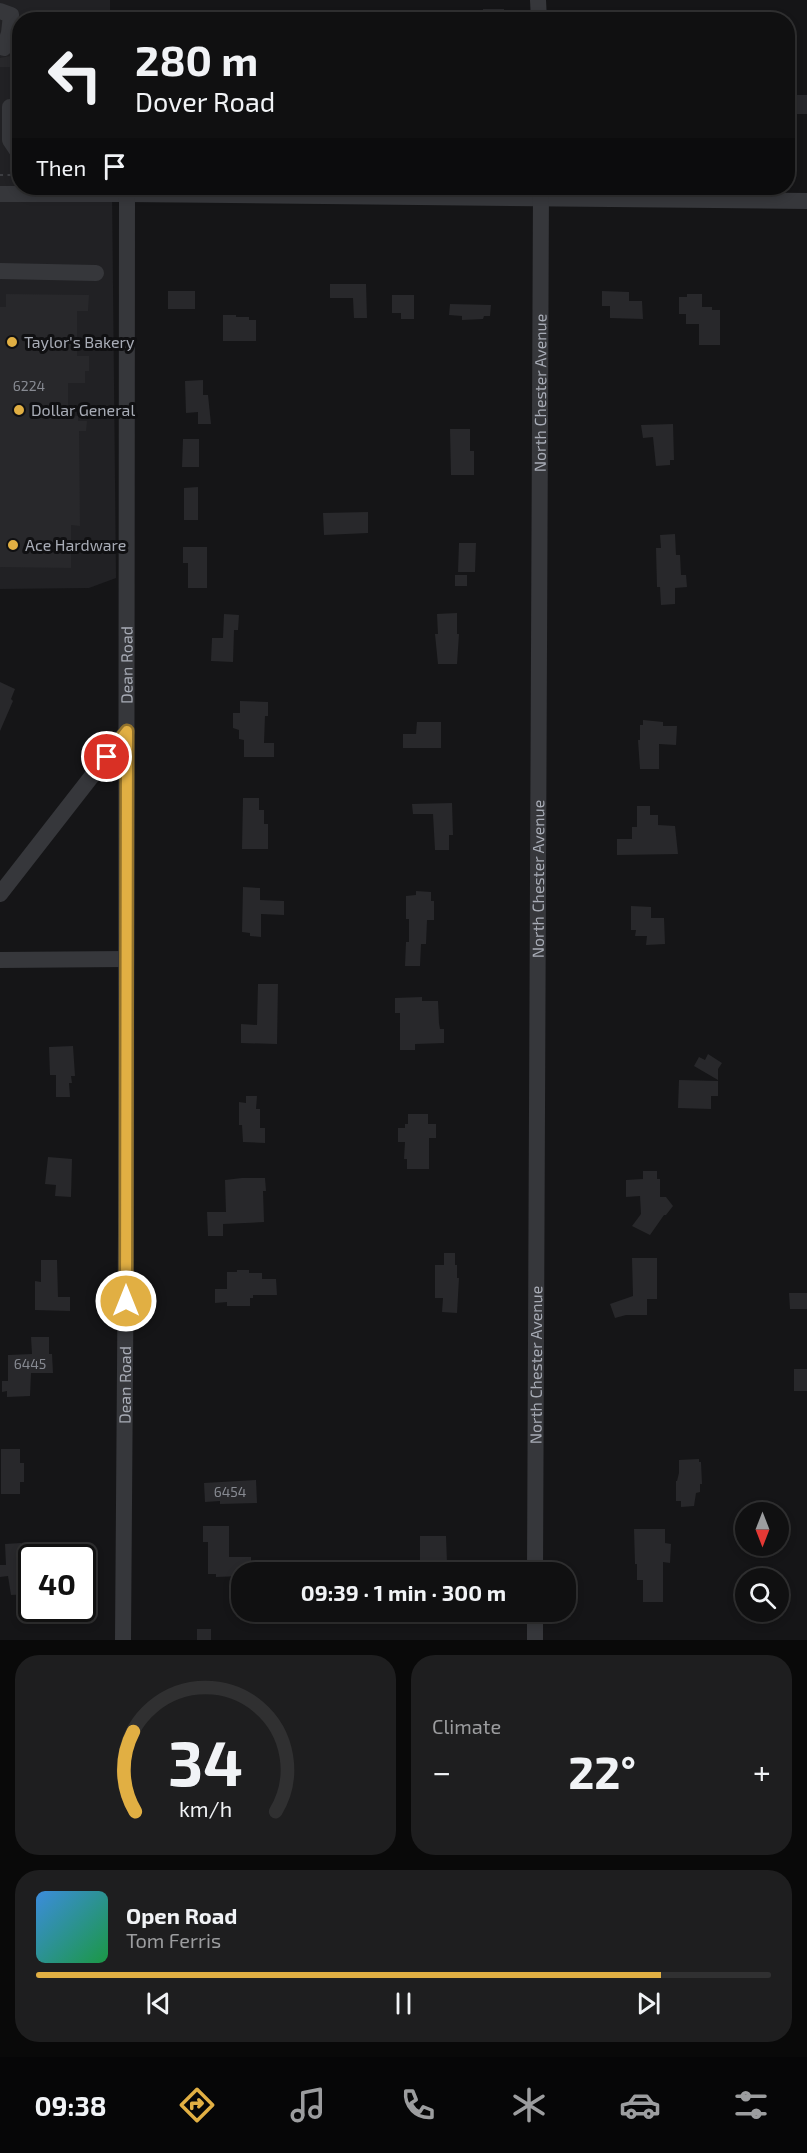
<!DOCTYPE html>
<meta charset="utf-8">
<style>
body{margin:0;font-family:"Exo 2",sans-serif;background:#1e1e1f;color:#f1f3f6;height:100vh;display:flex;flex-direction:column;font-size:22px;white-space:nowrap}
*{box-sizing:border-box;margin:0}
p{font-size:20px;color:#9c9d9f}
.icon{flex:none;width:33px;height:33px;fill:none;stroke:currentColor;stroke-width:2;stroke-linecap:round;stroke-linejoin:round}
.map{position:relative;height:1640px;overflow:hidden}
.details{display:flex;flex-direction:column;gap:15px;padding:15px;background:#090909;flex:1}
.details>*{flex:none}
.hud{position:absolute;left:12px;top:12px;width:783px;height:183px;border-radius:24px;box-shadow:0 3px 9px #0003,0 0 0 2px #303031;background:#101011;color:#f1f3f6;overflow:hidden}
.needle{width:39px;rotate:180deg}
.buttons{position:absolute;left:735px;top:1502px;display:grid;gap:12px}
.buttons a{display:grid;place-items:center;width:54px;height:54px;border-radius:50%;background:#101011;box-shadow:0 3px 9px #0003,0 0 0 2px #303031;font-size:30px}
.speed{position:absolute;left:18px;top:1544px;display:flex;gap:12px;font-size:30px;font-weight:700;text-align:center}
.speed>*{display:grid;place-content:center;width:78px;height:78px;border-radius:50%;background:#101011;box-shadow:0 3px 9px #0003,0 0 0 2px #303031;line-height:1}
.speed .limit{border:3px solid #111;border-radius:9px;background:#fff;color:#111}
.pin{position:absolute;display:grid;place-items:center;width:51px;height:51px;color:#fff;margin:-26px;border:3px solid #fff;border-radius:50%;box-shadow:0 2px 6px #0007}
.me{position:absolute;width:66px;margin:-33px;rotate:0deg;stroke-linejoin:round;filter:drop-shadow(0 0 4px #0008)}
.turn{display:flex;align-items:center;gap:21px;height:126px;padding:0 24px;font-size:27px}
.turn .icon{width:78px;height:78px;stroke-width:2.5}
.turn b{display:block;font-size:42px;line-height:51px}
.then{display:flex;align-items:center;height:57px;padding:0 24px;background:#0003;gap:12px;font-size:22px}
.big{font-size:45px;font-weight:700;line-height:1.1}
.details .card{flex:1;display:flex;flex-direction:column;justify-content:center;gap:9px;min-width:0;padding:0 21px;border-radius:24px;background:#1e1e1f}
.details .dial{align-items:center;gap:0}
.dial svg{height:156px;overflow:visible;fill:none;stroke:#303031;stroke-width:7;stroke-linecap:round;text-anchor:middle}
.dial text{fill:#f1f3f6;stroke:none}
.song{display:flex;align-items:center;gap:18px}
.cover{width:72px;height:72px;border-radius:9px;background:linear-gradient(135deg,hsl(210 70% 55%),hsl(140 70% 35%))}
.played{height:6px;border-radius:3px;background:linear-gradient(90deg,#e1af43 85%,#303031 85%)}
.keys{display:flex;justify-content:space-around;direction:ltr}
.heat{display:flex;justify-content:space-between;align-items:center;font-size:33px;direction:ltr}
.details .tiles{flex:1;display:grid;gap:15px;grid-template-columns:1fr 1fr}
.card:last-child{grid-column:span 2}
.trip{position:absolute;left:231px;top:1562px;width:345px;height:60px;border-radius:24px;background:#101011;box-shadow:0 3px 9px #0003,0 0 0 2px #303031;font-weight:700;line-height:60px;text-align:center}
.dock{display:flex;height:96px;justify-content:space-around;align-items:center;background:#060607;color:#9c9d9f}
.dock .icon{width:42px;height:42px}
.dock .current{color:#e1af43}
.dock b{font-size:27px;color:#f1f3f6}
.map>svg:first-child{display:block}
.built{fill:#212124}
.building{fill:#28282b}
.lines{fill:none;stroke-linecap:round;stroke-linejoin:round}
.path{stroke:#3d3e42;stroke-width:2;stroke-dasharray:3 4.5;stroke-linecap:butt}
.minor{stroke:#36373b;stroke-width:16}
.route-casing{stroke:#92722c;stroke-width:15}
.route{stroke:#e1af43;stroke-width:10}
.poi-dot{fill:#e1af43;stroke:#101012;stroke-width:2}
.labels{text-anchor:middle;stroke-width:6;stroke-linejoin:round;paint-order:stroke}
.number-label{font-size:14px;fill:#878a92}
.poi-label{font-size:16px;fill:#a8acb6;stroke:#101012;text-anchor:start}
.street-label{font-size:16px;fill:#a8acb6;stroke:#101012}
</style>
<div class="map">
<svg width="807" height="1640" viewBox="0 0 807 1640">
<rect width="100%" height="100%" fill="#151517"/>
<path class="built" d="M0 0H110V19L20 20V188H112L116 578 89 588 0 589Z"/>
<path class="building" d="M483 9H504V20H483Z
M15 48H20V67H0V58L10 56Z
M797 95H807V114H796Z
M330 284H366L367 318H354L353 298H330Z
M168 291H195V309H168Z
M602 291 629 292V301H642L643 319 610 318V306H602Z
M6 294 89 295 88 311H77V356H89V371H85V383H68V415L78 416V421H87L86 431H79L80 526 71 525V568L0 567V307H6Z
M687 294H702V307H712V310H720V345H699V324H686V314H679V297H687Z
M392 295H414V319H401V313H392Z
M450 304 491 305 490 316H484L483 319 462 320V316L449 315Z
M223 315H236V317H249V320H256V341H223Z
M203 380V395H208L211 424H198V412L186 413 185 381Z
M673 424 674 460H670V465L656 466 653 437 643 438 641 425Z
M450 429H470V451H474V475H451Z
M183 439H199V467H182Z
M198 487V520H184V488Z
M368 512V533L324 535 323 513Z
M675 534 676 555H680L681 575H686L687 587 675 588V604L661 605 660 587H657L656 548H661L660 535Z
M459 543H476L475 572H458Z
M183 547H207V588H188V563H183Z
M455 575H467V586H455Z
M457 613V634H459L457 664H438L435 634H438L437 614Z
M224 614 239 615 238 630H234L233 662 211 661 212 638H223Z
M0 682 15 689 11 699 13 701 0 731Z
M240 701 268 702V716H265L264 743H274V757H244V740L239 739V730L233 728V713H240Z
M643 720 663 722V726H677L676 745 659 744V769H640L638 740H640V725H643Z
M417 722H441V748H403V734H416Z
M243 798H259V810H264V824H268V849H242Z
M452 803 453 835H449V850H435L433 814H413L412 804Z
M637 806H650V815H658V825L675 826 678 854 617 855V839H632V827H637Z
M243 887 260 888V900L284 901V915L261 914V937L250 936V933L242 932Z
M416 891 431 892V901H434V920H427L426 944H421L420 966H405L406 942H409V919H406V896L416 895Z
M631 906 651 907V918H664L665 944 646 945 647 936H635L636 930H631Z
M258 984H278L277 1044 241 1043V1024L257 1025Z
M422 997V1001H438L439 1023 440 1029H444V1043L415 1044V1050H400V1013H395V998Z
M73 1046 75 1076H71L72 1083H69L70 1097H56V1075H50L49 1047Z
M708 1054 722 1063 718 1069V1080L694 1066 699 1057 705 1060Z
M679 1080 718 1081V1096H711V1109L678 1108Z
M246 1096H257L256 1109H260V1128H265V1143L243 1142 242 1125H239V1102L246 1103Z
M408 1114H428V1124H436V1138H429V1169H407V1159H404L405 1142H398V1128H405V1124H408Z
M48 1157 72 1159 71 1197 55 1196 56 1185 45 1184Z
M643 1171H657V1179H660V1197H666L673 1206 666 1215H664L650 1235 632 1226 641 1214 640 1196 626 1197V1180L643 1179Z
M242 1178H265L266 1191H263L264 1222 223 1224V1236H208L207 1212H226L225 1180Z
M444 1253H455V1265H457V1278H459L457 1313 442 1312 443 1298H435V1265H444Z
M632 1258H657V1299H647V1315H626L615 1318 610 1304 633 1296Z
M41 1260H57L58 1297H70V1311L35 1310V1281L41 1282Z
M237 1270H249V1273H262V1279H276L277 1295H253V1298H250V1306H227V1302L215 1303V1289H227V1272H237Z
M789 1293H807V1309H790Z
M31 1337H49V1354H52L53 1373H31L30 1396 7 1397V1391L2 1392V1381H8V1355L32 1354Z
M794 1369H807V1391H794Z
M1 1449H20V1463H24V1482H20V1494H1Z
M699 1459V1462H701L702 1484H700V1492L696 1493 694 1506 681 1507V1501H676V1481H677L679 1473V1460Z
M256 1480 257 1503 220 1504V1501L205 1502 204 1483Z
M203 1526H229V1557H251V1572H242V1576L216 1577V1574H208V1542H203Z
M634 1529H665V1543L671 1544 670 1563 663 1562V1602H643V1580H637V1564H635Z
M420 1536H446L447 1563H440V1572H423V1567H420Z
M21 1543 22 1560 28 1559V1566H32V1594L11 1595 8 1576 0 1577V1565H6L5 1544Z
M197 1629H211V1640H197Z"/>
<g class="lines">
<path class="path" d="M0 175H20"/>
<g class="minor">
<path d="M538 0 539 20"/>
<path d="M0 11 11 15 9 33 4 48"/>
<path d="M10 107V140L20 155"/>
<path d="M0 194H127L807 201"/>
<path d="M0 271 96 273"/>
<path d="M0 894 127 731"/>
<path d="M0 960 126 959"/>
<path id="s1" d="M535 1572 541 188"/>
<path id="s2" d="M123 1640 126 1233 127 194"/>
<path d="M535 1640V1611"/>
</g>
</g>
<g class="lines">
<defs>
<path id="route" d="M107 757 127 731 126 1301"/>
</defs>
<use href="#route" class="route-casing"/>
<use href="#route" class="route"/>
</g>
<g class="poi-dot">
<circle cx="12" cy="342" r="6"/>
<circle cx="19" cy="410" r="6"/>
<circle cx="13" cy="545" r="6"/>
</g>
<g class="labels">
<g class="number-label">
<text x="29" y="391">6224</text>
<text x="30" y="1369">6445</text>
<text x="230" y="1497">6454</text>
</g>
<g class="poi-label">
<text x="24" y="348">Taylor's Bakery</text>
<text x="31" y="416">Dollar General</text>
<text x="25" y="551">Ace Hardware</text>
</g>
<g class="street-label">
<text dy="6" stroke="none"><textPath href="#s1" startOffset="1179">North Chester Avenue</textPath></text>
<text dy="6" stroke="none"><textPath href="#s2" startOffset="975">Dean Road</textPath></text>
<text dy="6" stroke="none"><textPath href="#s1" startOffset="693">North Chester Avenue</textPath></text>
<text dy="6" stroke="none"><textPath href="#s1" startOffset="207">North Chester Avenue</textPath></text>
<text dy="6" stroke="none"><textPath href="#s2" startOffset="255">Dean Road</textPath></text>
</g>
</g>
</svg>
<div class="buttons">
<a><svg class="needle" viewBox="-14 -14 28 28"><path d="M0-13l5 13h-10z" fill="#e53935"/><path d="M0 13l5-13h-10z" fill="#9c9d9f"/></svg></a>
<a><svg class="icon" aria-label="search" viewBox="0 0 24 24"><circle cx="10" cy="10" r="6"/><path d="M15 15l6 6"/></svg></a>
</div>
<div class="speed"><div class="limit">40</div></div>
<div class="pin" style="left:107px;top:757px;background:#d93025"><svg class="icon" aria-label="arrive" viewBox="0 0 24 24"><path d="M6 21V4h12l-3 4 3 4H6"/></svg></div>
<svg class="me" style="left:126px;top:1301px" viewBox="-20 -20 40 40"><circle r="17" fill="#e1af43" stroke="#fff" stroke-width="3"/><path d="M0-11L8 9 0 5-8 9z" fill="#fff"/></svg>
<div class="trip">09:39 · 1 min · 300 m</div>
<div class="hud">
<div class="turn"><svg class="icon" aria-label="left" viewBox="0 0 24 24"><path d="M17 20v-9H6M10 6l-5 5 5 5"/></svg><div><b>280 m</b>Dover Road</div></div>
<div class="then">Then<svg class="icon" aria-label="arrive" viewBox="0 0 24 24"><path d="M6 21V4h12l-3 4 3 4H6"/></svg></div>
</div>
</div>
<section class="details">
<div class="tiles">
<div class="card dial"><svg viewBox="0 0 100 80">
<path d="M14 69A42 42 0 1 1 86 69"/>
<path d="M14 69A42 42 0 0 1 13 28" stroke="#e1af43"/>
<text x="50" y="56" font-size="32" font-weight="700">34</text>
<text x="50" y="72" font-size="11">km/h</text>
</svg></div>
<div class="card"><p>Climate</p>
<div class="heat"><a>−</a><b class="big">22°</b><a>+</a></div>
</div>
<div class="card">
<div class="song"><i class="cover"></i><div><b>Open Road</b><p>Tom Ferris</p></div></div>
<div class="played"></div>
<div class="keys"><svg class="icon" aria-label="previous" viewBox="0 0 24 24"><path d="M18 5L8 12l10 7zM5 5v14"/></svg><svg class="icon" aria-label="pause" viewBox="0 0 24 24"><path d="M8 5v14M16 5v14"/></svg><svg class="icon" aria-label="next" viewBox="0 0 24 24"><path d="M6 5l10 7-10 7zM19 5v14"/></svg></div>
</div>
</div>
</section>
<nav class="dock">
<b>09:38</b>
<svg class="icon current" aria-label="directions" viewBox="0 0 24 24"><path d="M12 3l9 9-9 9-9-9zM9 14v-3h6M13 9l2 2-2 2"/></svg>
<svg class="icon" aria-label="music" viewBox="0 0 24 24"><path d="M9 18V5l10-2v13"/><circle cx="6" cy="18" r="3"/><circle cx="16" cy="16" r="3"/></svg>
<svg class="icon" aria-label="phone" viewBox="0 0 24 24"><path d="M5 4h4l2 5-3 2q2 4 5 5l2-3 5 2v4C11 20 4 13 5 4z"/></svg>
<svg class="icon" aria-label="climate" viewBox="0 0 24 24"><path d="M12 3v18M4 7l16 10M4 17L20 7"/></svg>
<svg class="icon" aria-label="car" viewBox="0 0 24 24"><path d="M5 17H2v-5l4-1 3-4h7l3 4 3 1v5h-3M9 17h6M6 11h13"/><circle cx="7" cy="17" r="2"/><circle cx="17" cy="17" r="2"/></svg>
<svg class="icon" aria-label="filters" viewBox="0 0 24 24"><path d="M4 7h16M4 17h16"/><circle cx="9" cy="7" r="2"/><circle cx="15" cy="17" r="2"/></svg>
</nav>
